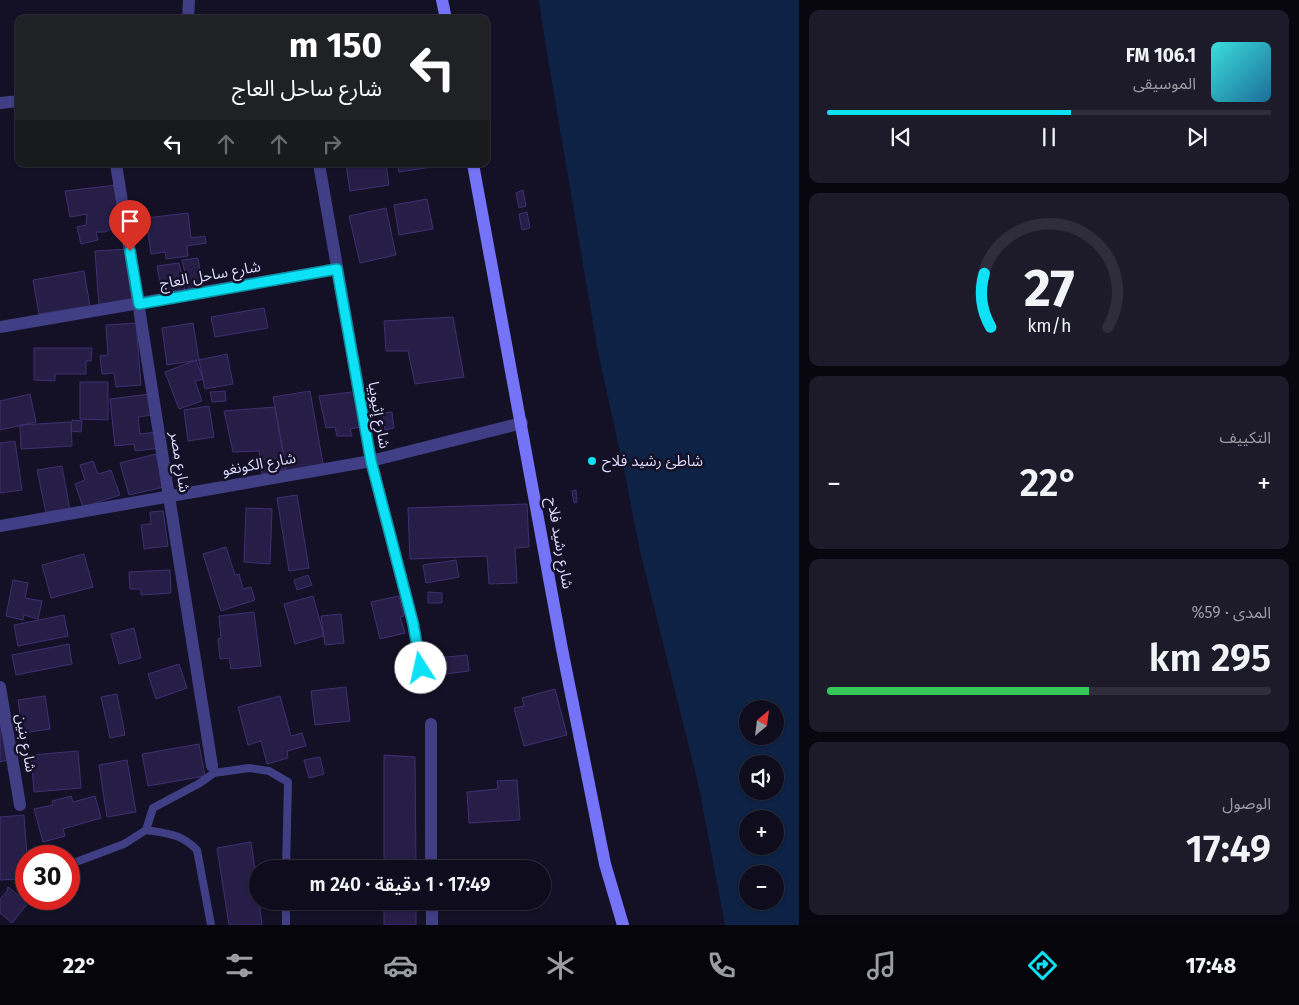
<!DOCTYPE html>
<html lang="ar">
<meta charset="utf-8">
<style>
body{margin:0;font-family:"Fira Sans","Noto Sans Arabic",sans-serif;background:#1d1b2a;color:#f1f3f6;direction:rtl;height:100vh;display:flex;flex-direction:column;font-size:19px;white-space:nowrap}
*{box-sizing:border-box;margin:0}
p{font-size:16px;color:#9b9ca4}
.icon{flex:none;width:28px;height:28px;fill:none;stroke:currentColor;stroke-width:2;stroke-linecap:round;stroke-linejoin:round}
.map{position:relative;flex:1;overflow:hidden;direction:ltr}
.drawer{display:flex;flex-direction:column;gap:10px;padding:10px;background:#080710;width:500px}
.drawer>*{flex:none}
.top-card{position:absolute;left:15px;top:15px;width:475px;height:152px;border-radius:10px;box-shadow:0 1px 4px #0004,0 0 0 1px #2f2d3b;direction:rtl;background:#202124;color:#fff;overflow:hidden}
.needle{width:32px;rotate:28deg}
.buttons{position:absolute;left:739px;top:700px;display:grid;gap:10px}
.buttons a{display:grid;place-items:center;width:45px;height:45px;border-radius:50%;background:#0f0d1d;box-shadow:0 1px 4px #0004,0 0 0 1px #2f2d3b;font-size:25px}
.speed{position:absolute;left:15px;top:845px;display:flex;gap:10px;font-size:25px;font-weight:700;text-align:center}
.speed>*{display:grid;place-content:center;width:65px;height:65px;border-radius:50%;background:#0f0d1d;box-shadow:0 1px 4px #0004,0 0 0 1px #2f2d3b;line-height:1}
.speed .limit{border:8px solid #d22;background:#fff;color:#111}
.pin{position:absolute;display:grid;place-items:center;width:42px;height:42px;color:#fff;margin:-51px -21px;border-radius:50% 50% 50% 0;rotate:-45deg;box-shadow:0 0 5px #0007}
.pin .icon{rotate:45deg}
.me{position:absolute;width:55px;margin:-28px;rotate:350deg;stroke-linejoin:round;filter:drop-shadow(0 0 4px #0008)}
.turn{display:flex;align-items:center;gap:18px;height:105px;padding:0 25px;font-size:22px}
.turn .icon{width:65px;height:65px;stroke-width:2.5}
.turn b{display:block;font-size:35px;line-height:42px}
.lanes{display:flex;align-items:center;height:48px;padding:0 25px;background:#0003;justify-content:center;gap:25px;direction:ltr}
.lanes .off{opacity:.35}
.big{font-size:38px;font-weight:600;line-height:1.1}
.drawer .widget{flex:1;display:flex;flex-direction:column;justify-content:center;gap:8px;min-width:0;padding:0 18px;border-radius:10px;background:#1d1b2a}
.drawer .dial{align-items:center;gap:0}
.dial svg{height:130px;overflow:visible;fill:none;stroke:#2f2d3b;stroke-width:7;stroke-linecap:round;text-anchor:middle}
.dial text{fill:#f1f3f6;stroke:none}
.song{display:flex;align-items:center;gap:15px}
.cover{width:60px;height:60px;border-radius:8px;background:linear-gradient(135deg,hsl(180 70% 55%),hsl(200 70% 35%))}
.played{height:5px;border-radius:2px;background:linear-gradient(90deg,#0de1f5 55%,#2f2d3b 55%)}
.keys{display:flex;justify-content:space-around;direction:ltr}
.heat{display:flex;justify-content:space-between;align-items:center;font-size:28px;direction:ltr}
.charge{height:8px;border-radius:4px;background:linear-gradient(90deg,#34c759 59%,#2f2d3b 0)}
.trip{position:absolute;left:249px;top:860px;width:302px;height:50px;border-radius:25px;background:#0f0d1d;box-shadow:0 1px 4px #0004,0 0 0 1px #2f2d3b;font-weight:600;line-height:50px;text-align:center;direction:rtl}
.tab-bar{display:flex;height:80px;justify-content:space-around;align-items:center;background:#06050c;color:#9b9ca4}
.tab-bar .icon{width:35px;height:35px}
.tab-bar .active{color:#0de1f5}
.tab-bar b{font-size:22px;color:#f1f3f6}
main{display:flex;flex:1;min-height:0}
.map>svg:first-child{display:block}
.water{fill:#0d2244;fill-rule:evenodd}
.building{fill:#261e47;stroke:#3d3172}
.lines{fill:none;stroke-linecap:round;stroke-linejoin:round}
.lane{stroke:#403e84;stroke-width:8}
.street{stroke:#403e84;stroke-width:12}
.secondary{stroke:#7574f9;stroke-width:12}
.route-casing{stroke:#08929f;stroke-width:12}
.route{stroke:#0de1f5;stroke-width:9}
.poi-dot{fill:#0de1f5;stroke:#141127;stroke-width:2}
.labels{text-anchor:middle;stroke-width:5;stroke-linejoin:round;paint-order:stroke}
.street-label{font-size:15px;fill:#dcd9fd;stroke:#141127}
.poi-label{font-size:15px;fill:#dcd9fd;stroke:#141127;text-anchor:start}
</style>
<main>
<section class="drawer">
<div class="widget">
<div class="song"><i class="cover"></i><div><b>106.1 FM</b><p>الموسيقى</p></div></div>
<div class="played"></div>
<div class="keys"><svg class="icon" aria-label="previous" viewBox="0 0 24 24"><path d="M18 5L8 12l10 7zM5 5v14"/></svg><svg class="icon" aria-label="pause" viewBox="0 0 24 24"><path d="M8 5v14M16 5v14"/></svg><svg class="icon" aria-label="next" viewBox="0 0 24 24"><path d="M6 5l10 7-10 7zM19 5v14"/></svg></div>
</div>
<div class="widget dial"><svg viewBox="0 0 100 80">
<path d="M14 69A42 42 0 1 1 86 69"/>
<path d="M14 69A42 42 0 0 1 10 36" stroke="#0de1f5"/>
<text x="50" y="56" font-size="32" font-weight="700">27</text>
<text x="50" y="72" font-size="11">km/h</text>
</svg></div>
<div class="widget"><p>التكييف</p>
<div class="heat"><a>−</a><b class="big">22°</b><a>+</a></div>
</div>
<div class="widget"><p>المدى · 59%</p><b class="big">295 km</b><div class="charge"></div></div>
<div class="widget"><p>الوصول</p><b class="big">17:49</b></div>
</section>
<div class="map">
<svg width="799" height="925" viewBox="0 0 799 925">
<rect width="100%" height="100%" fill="#141127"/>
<path class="water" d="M539 0H799V925H725L699 787 639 547 626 479 598 352 543 29ZM748 709H775V736H748ZM748 764H775V791H748ZM748 819H775V846H748ZM748 874H775V901H748Z"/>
<path class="building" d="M346 164H386L389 185 350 191Z
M398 164H432V167L399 172Z
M117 185 122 219 108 221 111 229 105 232H96L98 240 81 244 77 227 86 225 87 214 70 217 65 191Z
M523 190 526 206 519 208 516 193Z
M427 199 433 229 399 235 394 205Z
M386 208 396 255 360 263 349 216Z
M527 212 530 228 522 230 519 214Z
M188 213 191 238 205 236 206 243 187 246 188 256 166 259 165 252 151 254 146 218Z
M129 249 132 302 99 306 95 251Z
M198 258 203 288 189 290 182 260Z
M179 263 185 290 162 294 157 266Z
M84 271 90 306 39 314 33 280Z
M264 308 268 328 215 337 211 317Z
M453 317 464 377 415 384 408 351H386L384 321Z
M136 323 141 385 116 387 114 373 102 374 100 356 108 355 106 325Z
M193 323 199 360 167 365 162 328Z
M34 348H92L91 361H86V374H55V381L34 380Z
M227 354 233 384 205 389 199 360Z
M196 360 203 379 195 381 202 401 179 409 165 372Z
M80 382H108V420L80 419Z
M225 391 226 401 212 402 210 392Z
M310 391 324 469 287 475 273 397Z
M360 391V427L350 429 352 436H337L335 427 326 428 319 396Z
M30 394 36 422 0 430V401Z
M150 394 153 415 138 417 140 434 158 432 160 448 135 451 134 444 115 446 110 399Z
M209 406 214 437 188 441 184 410Z
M275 407 286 469 262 474 259 451 233 452 224 411Z
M392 412 394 428 385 430 383 413Z
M72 420 82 421 81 432 71 431Z
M71 422 72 446 21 449 20 425Z
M15 441 22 490 0 493V443Z
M156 454 164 487 129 495 120 463Z
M93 461 98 474 111 470 120 495 83 507 75 484 85 480 80 465Z
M62 466 70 510 46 513 37 470Z
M576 490 577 502 574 503 572 491Z
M297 495 309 568 289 571 277 498Z
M527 504 529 547 515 548 517 583 489 584 487 556 410 559 408 508Z
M246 508 272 509 270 564 244 562Z
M163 511 168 546 144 549 141 525 151 524 150 512Z
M226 547 235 575 239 574 243 589 251 587 255 600 221 611 203 554Z
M84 554 93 587 51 598 42 565Z
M456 560 459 577 426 583 423 565Z
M170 570 171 593 141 595V589H130L129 572Z
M308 575 312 585 297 590 294 580Z
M13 580 28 583 25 598 42 601 38 619 24 615 23 620 6 616Z
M428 592 442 593V603H428Z
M313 596 324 636 295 644 284 604Z
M399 596 404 616 400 617 405 633 380 639 371 602Z
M254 612 261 666 231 669 229 658 220 659 218 639 221 638 219 616Z
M341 614 344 643 325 645 321 616Z
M64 615 68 636 18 646 14 625Z
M134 628 141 658 119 664 111 634Z
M69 644 72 664 16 675 12 655Z
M467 655 469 671 430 676 428 659Z
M179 664 187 688 156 699 148 674Z
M346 687 350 721 315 725 311 691Z
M555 689 567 735 524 746 514 708 524 706 522 698Z
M117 694 125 735 110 738 101 697Z
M45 696 50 729 23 733 18 700Z
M280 696 291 736 302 733 306 746 287 751 288 758 267 764 261 741 248 745 238 707Z
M0 719 8 760 0 762Z
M199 744 205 776 148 786 142 754Z
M78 751 81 788 34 792 31 755Z
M384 755 415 757 416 869H384Z
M320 757 324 774 309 778 304 760Z
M127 760 136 812 107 817 99 765Z
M517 780 520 820 469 823 467 792 498 789 497 781Z
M71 796 73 802 95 796 101 818 63 829 65 836 43 842 34 809 53 805 52 801Z
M24 815 27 856H26V887H18L17 879 0 880V817Z
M251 842 258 891V901H259L262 925H229L217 848Z
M8 887 28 903 12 923 0 913V899L8 890 7 889Z
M384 901H416V925H384Z"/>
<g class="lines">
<path class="lane" d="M69 866 76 862 124 844 146 830
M286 901V925
M211 925 197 850C180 833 169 834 146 830L153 808 200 783 214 773 249 768 269 771 288 782 286 869"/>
<path class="street" d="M188 19 189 0
M0 103 19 101
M116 164 212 766
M319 164 371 461 413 623 421 668
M0 327 337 269
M0 526 371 461 522 423
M0 687 20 805
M431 724V869
M432 901V925"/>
<path class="secondary" d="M442 0 446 19
M473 164 562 649 605 864 623 925"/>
</g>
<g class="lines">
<defs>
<path id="route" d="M130 251 139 304 337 269 371 461 413 623 421 668"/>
</defs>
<use href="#route" class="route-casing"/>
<use href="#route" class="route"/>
</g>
<circle class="poi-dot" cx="592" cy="461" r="5"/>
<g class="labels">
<g class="street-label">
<text transform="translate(210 275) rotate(-10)" y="5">شارع ساحل العاج</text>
<text transform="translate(379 415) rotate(80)" y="5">شارع إثيوبيا</text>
<text transform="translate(180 462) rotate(81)" y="5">شارع مصر</text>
<text transform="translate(259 464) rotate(-10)" y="5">شارع الكونغو</text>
<text transform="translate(560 543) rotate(80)" y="5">شارع رشيد فلاح</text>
<text transform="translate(26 743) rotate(80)" y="5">شارع بنين</text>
</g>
<g class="poi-label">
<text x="602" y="466">شاطئ رشيد فلاح</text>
</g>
</g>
</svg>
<div class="buttons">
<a><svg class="needle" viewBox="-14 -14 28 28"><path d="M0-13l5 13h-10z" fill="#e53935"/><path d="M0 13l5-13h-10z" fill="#9b9ca4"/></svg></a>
<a><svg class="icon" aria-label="sound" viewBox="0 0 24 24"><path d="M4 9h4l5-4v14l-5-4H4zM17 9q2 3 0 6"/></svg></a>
<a>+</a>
<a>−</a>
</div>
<div class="speed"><div class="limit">30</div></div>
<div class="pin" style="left:130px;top:251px;background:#d93025"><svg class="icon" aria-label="arrive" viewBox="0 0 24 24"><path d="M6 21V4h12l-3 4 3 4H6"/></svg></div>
<svg class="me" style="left:421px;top:668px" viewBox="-20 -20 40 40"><circle r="19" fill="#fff"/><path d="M0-13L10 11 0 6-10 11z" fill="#0de1f5"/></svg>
<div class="trip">17:49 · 1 دقيقة · 240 m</div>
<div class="top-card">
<div class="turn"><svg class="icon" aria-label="left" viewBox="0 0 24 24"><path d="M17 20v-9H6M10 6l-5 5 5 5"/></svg><div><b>150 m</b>شارع ساحل العاج</div></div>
<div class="lanes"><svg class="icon" aria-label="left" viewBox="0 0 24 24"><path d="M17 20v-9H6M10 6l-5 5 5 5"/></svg><svg class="icon off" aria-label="ahead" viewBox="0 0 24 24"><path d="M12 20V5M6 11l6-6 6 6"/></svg><svg class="icon off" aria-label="ahead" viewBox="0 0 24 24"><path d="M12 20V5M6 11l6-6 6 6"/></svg><svg class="icon off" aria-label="right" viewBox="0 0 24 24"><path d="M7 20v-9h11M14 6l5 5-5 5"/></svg></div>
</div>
</div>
</main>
<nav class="tab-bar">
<b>17:48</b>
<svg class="icon active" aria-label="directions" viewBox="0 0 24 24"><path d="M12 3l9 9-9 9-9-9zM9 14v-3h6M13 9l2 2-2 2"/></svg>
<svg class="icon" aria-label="music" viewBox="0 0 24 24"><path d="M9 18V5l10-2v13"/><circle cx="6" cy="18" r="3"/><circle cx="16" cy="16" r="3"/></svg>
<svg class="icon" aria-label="phone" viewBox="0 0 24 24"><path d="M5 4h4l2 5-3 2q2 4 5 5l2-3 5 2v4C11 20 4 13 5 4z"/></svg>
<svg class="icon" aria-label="climate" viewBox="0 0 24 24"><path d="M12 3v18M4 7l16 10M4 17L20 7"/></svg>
<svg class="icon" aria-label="car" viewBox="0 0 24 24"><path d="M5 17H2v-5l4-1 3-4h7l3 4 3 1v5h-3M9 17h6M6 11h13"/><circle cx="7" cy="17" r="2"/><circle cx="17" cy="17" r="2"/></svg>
<svg class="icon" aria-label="filters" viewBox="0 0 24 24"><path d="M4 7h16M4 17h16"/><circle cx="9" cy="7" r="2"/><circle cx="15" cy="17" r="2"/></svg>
<b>22°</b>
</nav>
